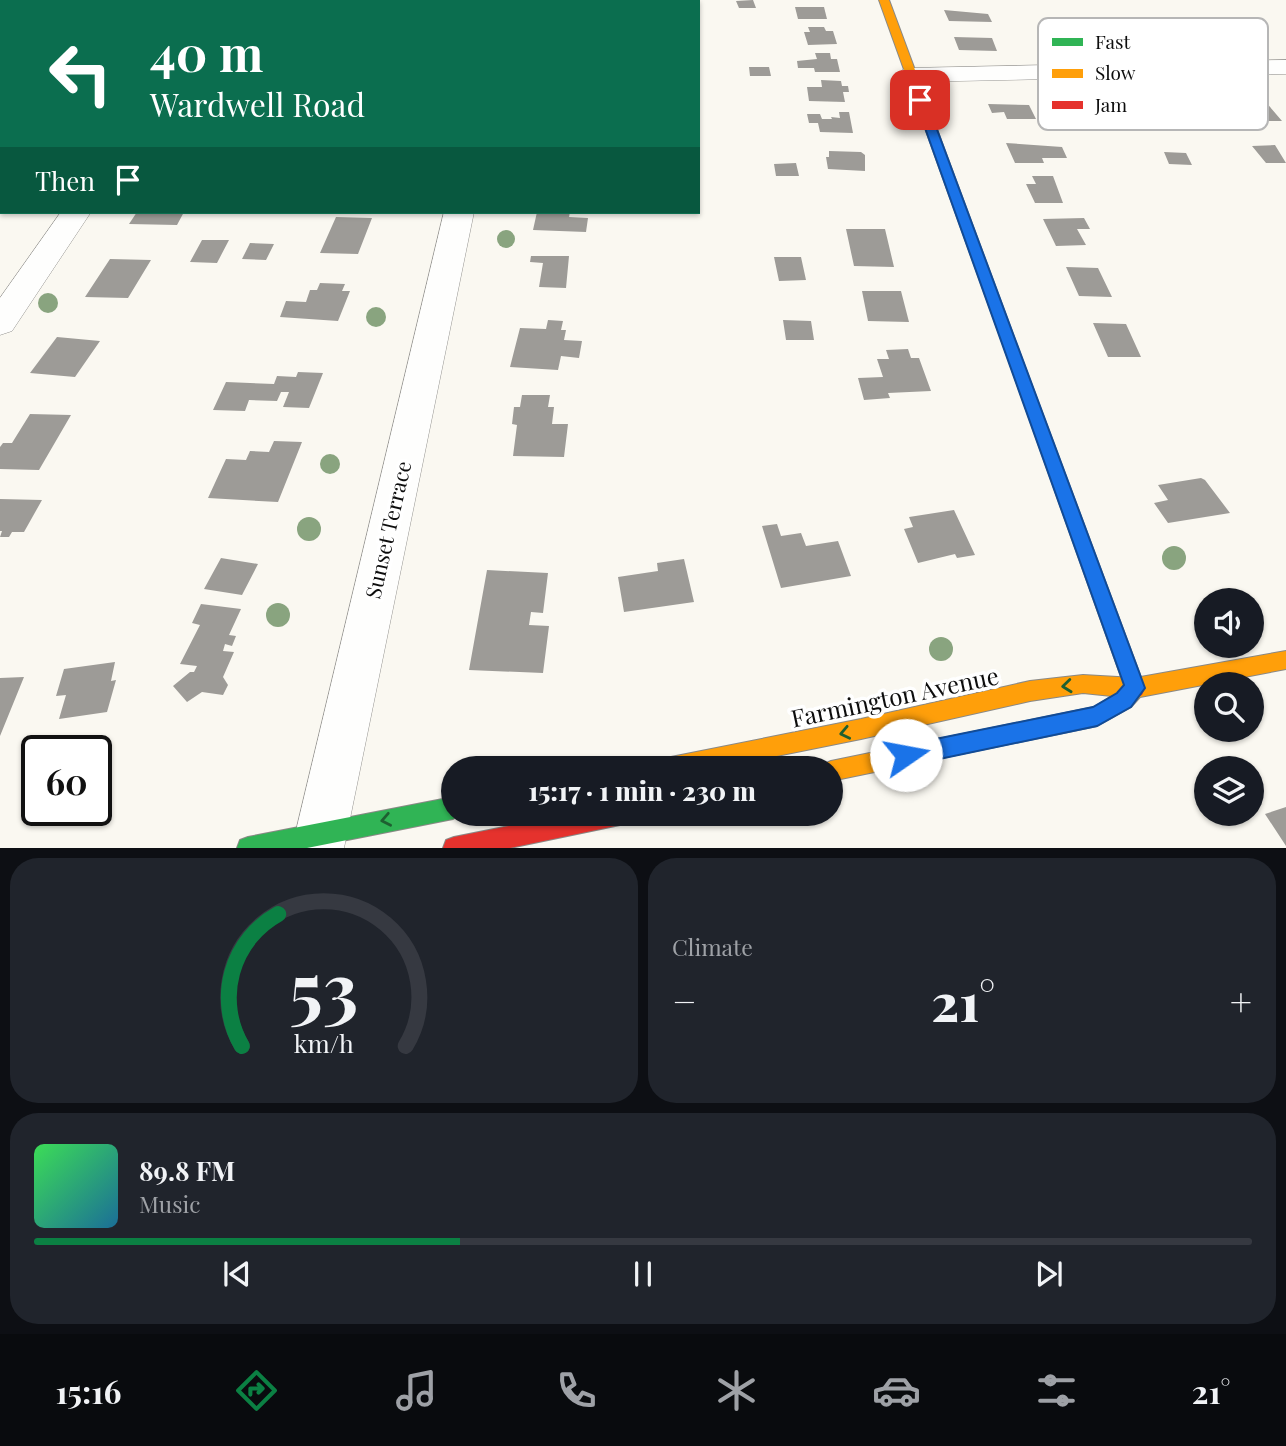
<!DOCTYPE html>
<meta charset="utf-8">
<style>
body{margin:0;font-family:"Playfair Display",serif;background:#20242c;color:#f1f3f6;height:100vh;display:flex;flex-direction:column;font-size:26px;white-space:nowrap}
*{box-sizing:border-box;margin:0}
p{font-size:23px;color:#9ea1a6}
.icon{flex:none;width:38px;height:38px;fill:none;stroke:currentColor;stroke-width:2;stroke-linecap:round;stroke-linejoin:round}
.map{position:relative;height:848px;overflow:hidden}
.sheet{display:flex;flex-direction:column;gap:10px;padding:10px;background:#0d0f14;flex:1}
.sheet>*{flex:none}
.guide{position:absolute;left:0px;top:0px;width:700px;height:214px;box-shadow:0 2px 5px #0004;background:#0b6e4f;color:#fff;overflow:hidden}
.buttons{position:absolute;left:1194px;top:588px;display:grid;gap:14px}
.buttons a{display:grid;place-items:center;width:70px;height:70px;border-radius:50%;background:#171b24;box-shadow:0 2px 5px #0004;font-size:35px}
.speed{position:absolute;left:21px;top:735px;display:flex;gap:14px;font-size:35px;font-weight:700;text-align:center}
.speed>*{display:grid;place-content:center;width:91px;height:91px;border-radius:50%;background:#171b24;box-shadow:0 2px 5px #0004;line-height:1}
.speed .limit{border:4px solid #111;border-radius:10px;background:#fff;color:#111}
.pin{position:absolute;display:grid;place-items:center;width:60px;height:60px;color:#fff;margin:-30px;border-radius:14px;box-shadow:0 4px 10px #0006}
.me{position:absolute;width:77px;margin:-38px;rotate:78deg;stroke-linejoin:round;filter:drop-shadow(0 0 5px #0008)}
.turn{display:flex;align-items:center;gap:24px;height:147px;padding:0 35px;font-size:32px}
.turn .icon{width:91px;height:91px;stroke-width:2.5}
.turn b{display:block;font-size:49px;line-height:60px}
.then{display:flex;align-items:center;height:66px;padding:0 35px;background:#0003;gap:14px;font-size:26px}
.big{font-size:52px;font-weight:800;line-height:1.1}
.sheet .widget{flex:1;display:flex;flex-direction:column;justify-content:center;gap:10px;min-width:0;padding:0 24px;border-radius:28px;background:#20242c}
.sheet .dial{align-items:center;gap:0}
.dial svg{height:182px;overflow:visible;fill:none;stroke:#363941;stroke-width:7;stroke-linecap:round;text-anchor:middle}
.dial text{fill:#f1f3f6;stroke:none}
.song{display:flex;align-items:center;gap:21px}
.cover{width:84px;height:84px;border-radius:10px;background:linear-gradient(135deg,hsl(130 70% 55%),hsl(200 70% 35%))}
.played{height:7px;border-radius:4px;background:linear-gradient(90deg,#0b8043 35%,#363941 35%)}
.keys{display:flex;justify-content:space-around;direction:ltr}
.heat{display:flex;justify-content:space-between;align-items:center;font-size:38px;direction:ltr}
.sheet .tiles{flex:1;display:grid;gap:10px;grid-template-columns:1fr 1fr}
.widget:last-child{grid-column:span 2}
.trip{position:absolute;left:441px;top:756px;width:402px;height:70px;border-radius:35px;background:#171b24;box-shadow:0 2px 5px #0004;font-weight:800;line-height:70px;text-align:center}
.tab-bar{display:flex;height:112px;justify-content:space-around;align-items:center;background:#090b0e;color:#9ea1a6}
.tab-bar .icon{width:49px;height:49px}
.tab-bar .current{color:#0b8043}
.tab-bar b{font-size:32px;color:#f1f3f6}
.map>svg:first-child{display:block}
.building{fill:#9d9b97}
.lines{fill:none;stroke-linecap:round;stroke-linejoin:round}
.street-casing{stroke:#949390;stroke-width:1}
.fast-casing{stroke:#8a8986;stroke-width:2}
.slow-casing{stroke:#8a8986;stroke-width:2}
.jam-casing{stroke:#8a8986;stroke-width:2}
.street{fill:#fefefd;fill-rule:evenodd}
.fast{fill:#30b455;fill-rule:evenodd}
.slow{fill:#ff9f0a;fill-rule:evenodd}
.jam{fill:#e5322d;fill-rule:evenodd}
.tree{fill:#89a47f}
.oneway{stroke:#1e6031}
.route{fill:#1a73e8;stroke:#114b97;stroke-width:2}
.labels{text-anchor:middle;stroke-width:7;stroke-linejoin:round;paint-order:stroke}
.street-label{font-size:21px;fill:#0d0d0d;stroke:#fff}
.near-street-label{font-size:24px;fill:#0d0d0d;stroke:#fff}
.key{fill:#fff;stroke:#b6b6b6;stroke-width:2}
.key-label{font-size:19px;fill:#0d0d0d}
</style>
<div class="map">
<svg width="1286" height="848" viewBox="0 0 1286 848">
<rect width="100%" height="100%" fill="#faf8f1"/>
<path class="building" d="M753 0 756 8H739L736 1Z
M795 7H824L827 19H798Z
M944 10 988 14 992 22 949 21Z
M1122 17H1138L1159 40H1125L1117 28H1124L1120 24H1127Z
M1223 17 1252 20 1256 29H1261L1265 33H1260L1263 37H1236L1229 29H1234Z
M808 27H824L826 31H833L837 44 808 45 804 32H810Z
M954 37 992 38 997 51 959 50Z
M815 53H830L831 59H837L840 72H815L814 68H798L797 61 817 59Z
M749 67H769L771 76H750Z
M821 80 841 81 842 86H848L849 92H843L845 102 809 101 807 87H822Z
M1226 100 1265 101 1282 121H1255L1247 111H1235Z
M988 104 1029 105 1036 119H1007L1004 112 992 113Z
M839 112H849L853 133 820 132 818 123H809L807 114H820L822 119H832L831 117 840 118Z
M1006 143 1062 147 1067 158H1042L1044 163H1015Z
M1275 145 1286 163H1266L1252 146Z
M829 151 861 152 865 155V171L828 169 826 157H829Z
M1164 152 1186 153 1192 165 1169 164Z
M796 163 799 176H776L774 164Z
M1032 176H1053L1063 203H1035L1026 184H1036Z
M137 212H184L177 225 129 224Z
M537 212H570L569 217 588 218 586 232 533 230Z
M336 217 372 218 358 254 320 253Z
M1084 218 1090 229H1077L1086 245 1056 246 1043 219Z
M846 229H885L894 267 854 266Z
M202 240H229L217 263 190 262Z
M250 243 274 244 266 260 242 259Z
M531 256H569L566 288 539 287 543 263 530 262Z
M774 257H801L806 280 779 281Z
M110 259 151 260 128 298 85 297Z
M1066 267 1098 268 1112 297 1079 296Z
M320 283 345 284 342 291H350L338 321 280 317 286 301 306 302 310 290H317Z
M862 291H901L909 322 868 321Z
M548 320 563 321 561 330H566L564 340 582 341 579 358 561 356 558 370 510 367 520 328 546 329Z
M783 320 811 321 814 340H786Z
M1093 323 1126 324 1141 357H1108Z
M57 337 100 341 75 377 30 373Z
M908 349 911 358H919L931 391 888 393 890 398 864 400 858 378 883 377 877 359H889L886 350Z
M298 372 323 373 309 408 283 407 289 392H281L277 401 249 400 245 411 213 410 226 382 274 384 277 376 296 377Z
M522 395H550L548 407H554L552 424H568L564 457 513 456 517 425 512 424 514 407H520Z
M30 414 71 415 39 470 0 469V447L3 443H12Z
M274 441 302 442 278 502 208 498 226 459 246 460 250 451 269 452Z
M1201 478 1205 480 1230 513 1168 523 1154 503 1168 500 1158 485Z
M0 499 42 500 24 532H12L9 537H0L2 531H0Z
M954 510 975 555 957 558 955 554 918 563 904 529 913 527 909 517Z
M777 524 781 536 801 533 806 546 838 541 851 576 781 588 762 526Z
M221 558 258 564 242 595 204 589Z
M684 559 694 602 624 612 618 577 658 571 657 563Z
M487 570 548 573 543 613 531 612 529 625 549 626 543 673 469 670Z
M201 604 241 609 229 635 236 636 232 646 225 644 223 651 234 652 223 677 228 685 223 695 202 692 187 702 173 686 190 672H194L197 666 180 664 200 625 192 623Z
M115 662 111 681 116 680 107 712 59 719 66 695 56 696 64 669Z
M24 677 0 736V678Z
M1286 807V846L1265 814Z"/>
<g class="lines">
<defs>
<path id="street" d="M208 0H230L207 2Z
M495 0H517V2H495Z
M1286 60V74L911 82 902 80 899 75 902 70 911 68Z
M61 212H91L12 331 0 335V298Z
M444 212H474L344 848H292Z"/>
<path id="fast" d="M453 797V814H461L453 819 307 848H237L240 840 248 837Z"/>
<path id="slow" d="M879 0H889L1021 356 1019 360 1014 361 1007 356Z
M1286 651V669L1140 697 1131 707 1097 726 831 781V768H822L824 764 831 761 1094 707 1112 696 1083 693 1030 701 861 739 717 768H656L659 761 666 758 861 719 1030 681 1083 675 1135 678Z"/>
<path id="jam" d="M1014 351 1021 356 1145 688 1142 695 1135 698 1128 695 1125 688 1007 356Z
M568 814H631L628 822 620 825 510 848H443L446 840 454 837Z"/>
</defs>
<use href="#street" class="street-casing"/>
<use href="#fast" class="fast-casing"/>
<use href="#slow" class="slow-casing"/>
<use href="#jam" class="jam-casing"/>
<use href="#street" class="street"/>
<use href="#fast" class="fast"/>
<use href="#slow" class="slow"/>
<use href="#jam" class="jam"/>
</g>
<g class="tree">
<circle cx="506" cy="239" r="9"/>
<circle cx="48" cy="303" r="10"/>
<circle cx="376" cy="317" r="10"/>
<circle cx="330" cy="464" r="10"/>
<circle cx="309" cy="529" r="12"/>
<circle cx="1174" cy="558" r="12"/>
<circle cx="278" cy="615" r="12"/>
<circle cx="941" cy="649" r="12"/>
</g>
<defs><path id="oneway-chevron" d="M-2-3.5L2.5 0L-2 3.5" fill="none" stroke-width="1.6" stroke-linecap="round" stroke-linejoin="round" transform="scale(1.75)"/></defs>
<g class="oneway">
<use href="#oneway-chevron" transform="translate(1067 686) rotate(174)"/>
<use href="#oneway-chevron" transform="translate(845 733) rotate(168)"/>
<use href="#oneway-chevron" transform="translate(386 820) rotate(169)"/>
</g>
<path class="route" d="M920 97 926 100 1145 688 1131 707 1097 726 906 766 899 763 896 755 899 748 906 745 1093 707 1117 693 1124 685 915 100Z"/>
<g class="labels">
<g class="street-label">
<text transform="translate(389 530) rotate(-77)" y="7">Sunset Terrace</text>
</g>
<g class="near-street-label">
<text transform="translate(895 698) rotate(-12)" y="8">Farmington Avenue</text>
</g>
</g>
<rect x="1038" y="18" width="230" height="112" rx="10" class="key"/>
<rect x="1052" y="38" width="31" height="8" fill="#30b455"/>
<rect x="1052" y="69" width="31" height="9" fill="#ff9f0a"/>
<rect x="1052" y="101" width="31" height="8" fill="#e5322d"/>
<g class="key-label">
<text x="1095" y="49">Fast</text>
<text x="1095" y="80">Slow</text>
<text x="1095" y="112">Jam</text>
</g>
</svg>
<div class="buttons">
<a><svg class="icon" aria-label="sound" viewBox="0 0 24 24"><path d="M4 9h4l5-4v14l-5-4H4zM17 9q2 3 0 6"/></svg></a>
<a><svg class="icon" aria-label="search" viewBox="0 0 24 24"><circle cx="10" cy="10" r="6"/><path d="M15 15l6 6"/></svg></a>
<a><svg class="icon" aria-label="layers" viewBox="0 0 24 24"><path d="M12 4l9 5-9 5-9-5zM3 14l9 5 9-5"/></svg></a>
</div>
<div class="speed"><div class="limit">60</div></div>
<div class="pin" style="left:920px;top:100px;background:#d93025"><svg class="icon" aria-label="arrive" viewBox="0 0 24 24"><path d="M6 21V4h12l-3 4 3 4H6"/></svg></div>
<svg class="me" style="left:906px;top:755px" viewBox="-20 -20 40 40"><circle r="19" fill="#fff"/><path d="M0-13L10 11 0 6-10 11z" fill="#1a73e8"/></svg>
<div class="trip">15:17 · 1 min · 230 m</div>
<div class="guide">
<div class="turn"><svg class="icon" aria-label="left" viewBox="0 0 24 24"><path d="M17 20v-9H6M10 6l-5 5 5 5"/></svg><div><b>40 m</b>Wardwell Road</div></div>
<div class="then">Then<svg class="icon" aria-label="arrive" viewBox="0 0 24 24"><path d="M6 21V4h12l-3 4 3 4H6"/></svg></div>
</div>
</div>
<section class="sheet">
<div class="tiles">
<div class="widget dial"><svg viewBox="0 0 100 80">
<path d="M14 69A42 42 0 1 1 86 69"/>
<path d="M14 69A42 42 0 0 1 30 11" stroke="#0b8043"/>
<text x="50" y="56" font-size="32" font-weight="700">53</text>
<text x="50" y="72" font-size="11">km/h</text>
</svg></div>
<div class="widget"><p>Climate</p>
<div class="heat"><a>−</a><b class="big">21°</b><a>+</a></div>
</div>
<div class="widget">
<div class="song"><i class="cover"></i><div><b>89.8 FM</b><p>Music</p></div></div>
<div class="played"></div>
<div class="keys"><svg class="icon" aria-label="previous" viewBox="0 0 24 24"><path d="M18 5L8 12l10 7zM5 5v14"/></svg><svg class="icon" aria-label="pause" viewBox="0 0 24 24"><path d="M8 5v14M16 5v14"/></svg><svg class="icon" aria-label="next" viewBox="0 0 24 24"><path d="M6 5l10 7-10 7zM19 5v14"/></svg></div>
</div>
</div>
</section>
<nav class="tab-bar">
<b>15:16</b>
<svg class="icon current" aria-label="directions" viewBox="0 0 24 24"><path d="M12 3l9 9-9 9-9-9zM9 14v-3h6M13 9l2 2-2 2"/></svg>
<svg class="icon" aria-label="music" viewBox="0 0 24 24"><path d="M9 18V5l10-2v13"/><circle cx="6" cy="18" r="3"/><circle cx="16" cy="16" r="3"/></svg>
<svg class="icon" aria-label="phone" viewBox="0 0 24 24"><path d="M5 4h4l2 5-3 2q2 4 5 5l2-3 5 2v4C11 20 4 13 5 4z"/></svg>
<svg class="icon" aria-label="climate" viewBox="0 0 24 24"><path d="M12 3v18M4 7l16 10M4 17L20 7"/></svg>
<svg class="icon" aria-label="car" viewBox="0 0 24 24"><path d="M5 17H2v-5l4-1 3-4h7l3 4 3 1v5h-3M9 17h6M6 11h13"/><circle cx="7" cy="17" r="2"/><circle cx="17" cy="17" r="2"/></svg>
<svg class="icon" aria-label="filters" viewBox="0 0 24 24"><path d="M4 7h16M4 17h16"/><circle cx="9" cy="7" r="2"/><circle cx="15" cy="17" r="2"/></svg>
<b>21°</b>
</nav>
